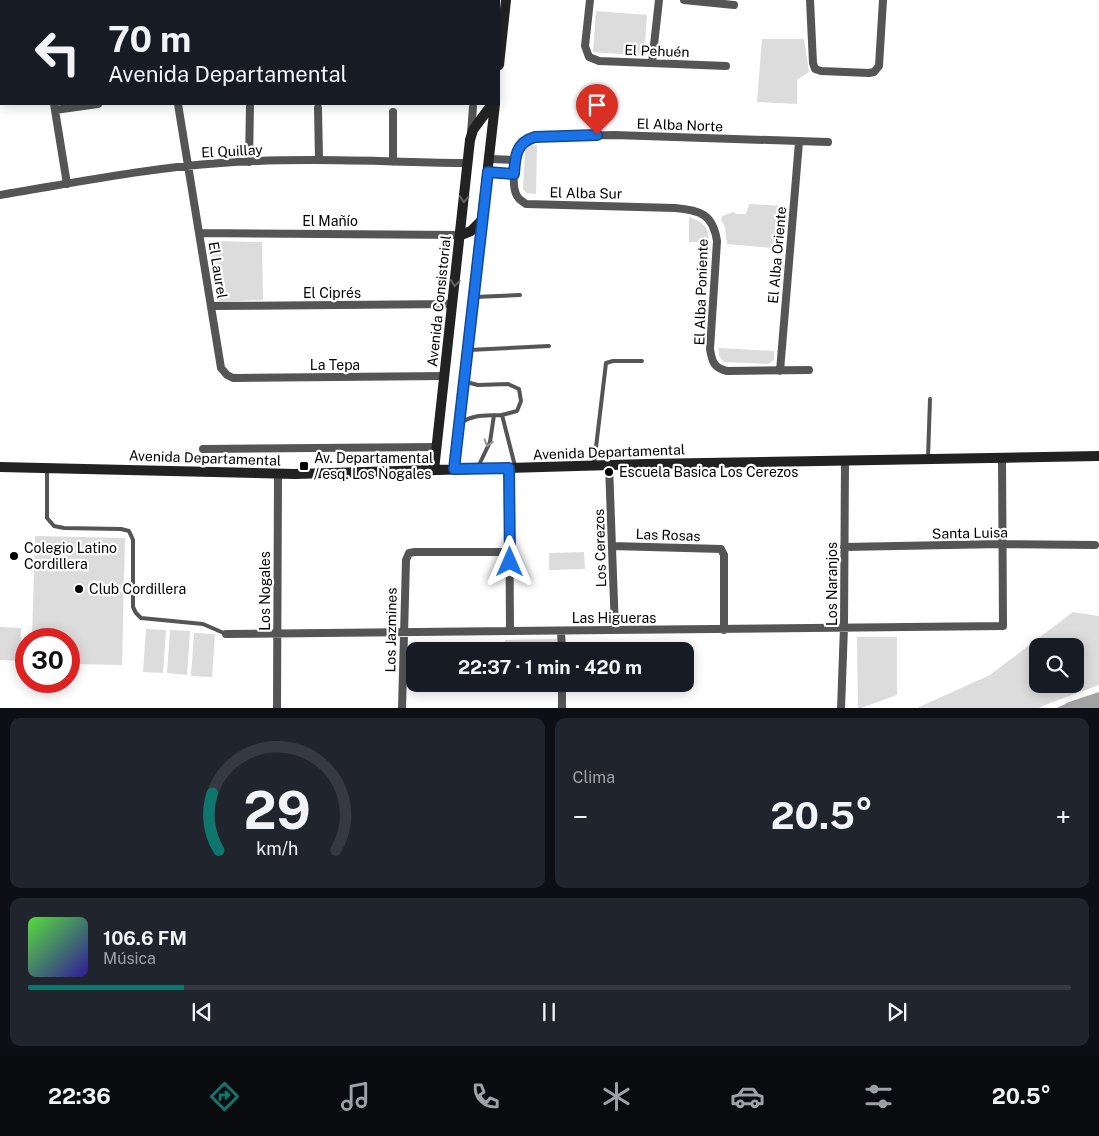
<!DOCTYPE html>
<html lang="es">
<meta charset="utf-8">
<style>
body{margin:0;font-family:"Public Sans",sans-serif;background:#20242c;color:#f1f3f6;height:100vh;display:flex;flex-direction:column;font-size:19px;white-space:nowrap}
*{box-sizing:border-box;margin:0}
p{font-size:16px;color:#9ea1a6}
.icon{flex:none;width:28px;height:28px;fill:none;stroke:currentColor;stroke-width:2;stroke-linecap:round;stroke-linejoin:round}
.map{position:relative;height:708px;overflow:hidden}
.panel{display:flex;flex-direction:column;gap:10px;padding:10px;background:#0d0f14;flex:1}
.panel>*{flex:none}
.banner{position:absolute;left:0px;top:0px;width:500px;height:105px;box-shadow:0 2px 12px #0003;background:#171b24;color:#f1f3f6;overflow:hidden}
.buttons{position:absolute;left:1029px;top:638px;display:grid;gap:10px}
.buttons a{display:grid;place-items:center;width:55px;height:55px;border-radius:10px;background:#171b24;box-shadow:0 2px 12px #0003;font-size:25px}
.speed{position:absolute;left:15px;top:628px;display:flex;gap:10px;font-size:25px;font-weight:700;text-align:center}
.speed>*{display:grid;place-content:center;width:65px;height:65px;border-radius:50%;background:#171b24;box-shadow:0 2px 12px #0003;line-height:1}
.speed .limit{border:8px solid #d22;background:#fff;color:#111}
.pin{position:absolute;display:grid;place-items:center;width:42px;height:42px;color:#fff;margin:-51px -21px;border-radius:50% 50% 50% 0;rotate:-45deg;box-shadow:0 0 5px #0007}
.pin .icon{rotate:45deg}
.me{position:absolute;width:55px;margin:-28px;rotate:0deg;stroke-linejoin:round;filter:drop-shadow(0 0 4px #0008)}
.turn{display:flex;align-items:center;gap:18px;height:105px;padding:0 25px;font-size:22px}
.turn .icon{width:65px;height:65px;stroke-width:2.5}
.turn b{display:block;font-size:35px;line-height:42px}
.big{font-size:38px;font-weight:700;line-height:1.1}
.panel .tile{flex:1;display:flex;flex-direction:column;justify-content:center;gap:8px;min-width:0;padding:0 18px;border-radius:10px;background:#20242c}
.panel .dial{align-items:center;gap:0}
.dial svg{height:130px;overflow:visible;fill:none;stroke:#363941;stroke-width:7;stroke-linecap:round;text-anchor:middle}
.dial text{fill:#f1f3f6;stroke:none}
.song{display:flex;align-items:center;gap:15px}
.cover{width:60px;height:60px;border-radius:8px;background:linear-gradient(135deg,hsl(110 70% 55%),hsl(250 70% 35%))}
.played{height:5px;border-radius:2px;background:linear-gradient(90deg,#0f766e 15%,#363941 15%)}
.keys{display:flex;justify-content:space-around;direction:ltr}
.heat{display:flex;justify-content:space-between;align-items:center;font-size:28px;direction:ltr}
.panel .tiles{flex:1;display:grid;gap:10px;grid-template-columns:1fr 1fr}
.tile:last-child{grid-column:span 2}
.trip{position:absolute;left:406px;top:642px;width:288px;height:50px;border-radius:10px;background:#171b24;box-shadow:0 2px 12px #0003;font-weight:700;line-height:50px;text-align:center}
.dock{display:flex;height:80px;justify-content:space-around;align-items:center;background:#090b0e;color:#9ea1a6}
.dock .icon{width:35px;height:35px}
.dock .current{color:#0f766e}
.dock b{font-size:22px;color:#f1f3f6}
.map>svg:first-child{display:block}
.green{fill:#dcdcdc;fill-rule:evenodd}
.water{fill:#a3a3a3}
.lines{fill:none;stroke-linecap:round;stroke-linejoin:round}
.lane{stroke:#555;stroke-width:4}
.street{stroke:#555;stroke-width:8}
.secondary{stroke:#222;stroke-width:10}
.oneway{stroke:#646464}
.oneway2{stroke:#999}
.route-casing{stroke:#114b97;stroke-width:12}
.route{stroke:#1a73e8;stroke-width:9}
.poi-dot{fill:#000;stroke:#fff;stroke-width:2}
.labels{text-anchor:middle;stroke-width:4.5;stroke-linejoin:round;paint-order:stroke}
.street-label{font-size:14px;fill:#000;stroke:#fff}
.poi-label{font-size:14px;fill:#000;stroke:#fff;text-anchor:start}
</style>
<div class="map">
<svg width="1099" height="709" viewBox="0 0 1099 709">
<rect width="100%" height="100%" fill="#fff"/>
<path class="green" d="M596 11 647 15 644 56 593 52Z
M762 39H804L809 72 797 80V104L757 102Z
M528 145H537L536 194 527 193 523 189 525 150Z
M749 204 785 206 784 249 727 244 725 227 721 220 722 216 733 212 736 214H746Z
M689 217C703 223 709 225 709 242H689Z
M210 241 262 242 263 300 217 302Z
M719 348 774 351V360L768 364 724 362 719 356Z
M35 536 125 538 122 665 69 664V639H32Z
M584 552 585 569 549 570V553Z
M1073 612 1099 616V685L1050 703 1039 708H917L990 675ZM1038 646H1075V684H1038Z
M0 627 21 628 20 661 0 660Z
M146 629 166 630 163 673 143 672Z
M170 630 190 631 187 675 167 673Z
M194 633 215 634 212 677 191 676Z
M857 637H897V695L861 708H858Z
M559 639V651H506L505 640Z"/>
<path class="water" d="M1099 692V708H1057L1069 702Z"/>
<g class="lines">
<path class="lane" d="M475 297 520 295
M469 350 549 346
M502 415 515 466
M462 422C474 414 487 416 501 415 507 414 512 412 517 411L521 401 519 389 508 384 478 385 466 382
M928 458 930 399
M594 464 606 363 613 361H642
M478 467 490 442 494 415
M47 469V518L54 526 64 528 121 529 129 531 133 540V607L136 613 141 618 203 624 226 634"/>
<path class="street" d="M38 0V1
M590 0 585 46 589 57 599 61 726 66
M684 0 734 5
M810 0 813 63 815 69 821 71 869 73 874 72 879 66 883 0
M304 1 305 0
M652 63 659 0
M54 104 67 184
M178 104 221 368 227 375 233 378 445 376
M318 108 319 160
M55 110 98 104
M393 112V162
M471 133 473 107
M489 159 515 160
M249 162 250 104
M488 172 514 174
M0 195C73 183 147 168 221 163 303 157 385 162 467 163
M199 233 461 235
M211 306 453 304
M809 370 727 371C714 368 712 362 710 349L717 241C713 214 700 210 675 208L526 204C522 201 519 200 517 196 511 186 514 154 521 144 524 139 530 138 535 137L614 135 828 142
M780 371 799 142
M203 449 437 447
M609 465 615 630
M509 468 510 631
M612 546 721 549 724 555V630
M844 547 1002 544 1095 545
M561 631 562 651
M226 634 1003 626 1002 457
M562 684V709
M277 709 278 474
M402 709 406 560 409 553 415 552H510
M841 709 844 627 845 460"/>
<path class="secondary" d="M499 65 506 0
M461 235 471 231 482 220
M0 467 295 474 646 464 1099 456
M454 469 495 104
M434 470 470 140 473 130 492 104"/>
</g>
<defs><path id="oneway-chevron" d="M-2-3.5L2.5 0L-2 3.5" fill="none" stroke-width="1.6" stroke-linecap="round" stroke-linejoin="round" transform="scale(1.25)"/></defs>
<g class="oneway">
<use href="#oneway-chevron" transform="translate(464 199) rotate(95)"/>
<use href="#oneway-chevron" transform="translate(455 283) rotate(96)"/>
</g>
<use class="oneway2" href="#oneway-chevron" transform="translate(488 443) rotate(107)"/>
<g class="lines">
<defs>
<path id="route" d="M510 562 509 468 454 469 488 172 514 174C515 157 516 142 535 137L597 135"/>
</defs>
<use href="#route" class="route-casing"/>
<use href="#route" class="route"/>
</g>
<g class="poi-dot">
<rect x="299" y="461" width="10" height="10" rx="2.5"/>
<circle cx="609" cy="472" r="5"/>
<circle cx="14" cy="556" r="5"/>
<circle cx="79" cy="589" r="5"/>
</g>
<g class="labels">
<g class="street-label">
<text transform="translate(657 51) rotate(2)" y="5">El Pehuén</text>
<text transform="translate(680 125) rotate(2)" y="5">El Alba Norte</text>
<text transform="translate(232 151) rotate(-3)" y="5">El Quillay</text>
<text transform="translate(586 193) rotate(1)" y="5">El Alba Sur</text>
<text x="330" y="226">El Mañío</text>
<text transform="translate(777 255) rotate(-85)" y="5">El Alba Oriente</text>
<text transform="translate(218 270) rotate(81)" y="5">El Laurel</text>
<text transform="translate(701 292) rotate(-88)" y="5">El Alba Poniente</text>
<text x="332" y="298">El Ciprés</text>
<text transform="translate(439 301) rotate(-84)" y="5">Avenida Consistorial</text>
<text x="335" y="370">La Tepa</text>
<text transform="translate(609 452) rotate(-2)" y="5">Avenida Departamental</text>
<text transform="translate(205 458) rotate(2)" y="5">Avenida Departamental</text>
<text transform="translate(970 533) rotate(-1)" y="5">Santa Luisa</text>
<text transform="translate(668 535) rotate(2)" y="5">Las Rosas</text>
<text transform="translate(600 548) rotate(-92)" y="5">Los Cerezos</text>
<text transform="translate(832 584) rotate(-90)" y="5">Los Naranjos</text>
<text transform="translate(265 591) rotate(-90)" y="5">Los Nogales</text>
<text x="614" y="623">Las Higueras</text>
<text transform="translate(391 630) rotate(-89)" y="5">Los Jazmines</text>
</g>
<g class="poi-label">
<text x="314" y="463">Av. Departamental<tspan x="314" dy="16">/ esq. Los Nogales</tspan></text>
<text x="619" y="477">Escuela Basica Los Cerezos</text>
<text x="24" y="553">Colegio Latino<tspan x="24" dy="16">Cordillera</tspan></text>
<text x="89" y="594">Club Cordillera</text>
</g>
</g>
</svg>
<div class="buttons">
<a><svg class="icon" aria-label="search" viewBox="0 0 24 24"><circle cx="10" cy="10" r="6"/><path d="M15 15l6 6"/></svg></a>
</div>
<div class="speed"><div class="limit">30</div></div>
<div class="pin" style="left:597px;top:135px;background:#d93025"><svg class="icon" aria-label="arrive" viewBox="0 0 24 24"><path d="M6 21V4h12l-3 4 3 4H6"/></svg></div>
<svg class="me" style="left:510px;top:562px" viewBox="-20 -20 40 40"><path d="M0-17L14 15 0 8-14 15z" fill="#1a73e8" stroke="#fff" stroke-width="4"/></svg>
<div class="trip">22:37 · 1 min · 420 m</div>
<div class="banner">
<div class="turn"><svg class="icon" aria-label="left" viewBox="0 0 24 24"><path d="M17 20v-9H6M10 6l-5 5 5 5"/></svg><div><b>70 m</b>Avenida Departamental</div></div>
</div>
</div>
<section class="panel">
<div class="tiles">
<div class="tile dial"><svg viewBox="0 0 100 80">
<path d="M14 69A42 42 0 1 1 86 69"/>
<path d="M14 69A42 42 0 0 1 10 34" stroke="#0f766e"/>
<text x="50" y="56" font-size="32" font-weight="700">29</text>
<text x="50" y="72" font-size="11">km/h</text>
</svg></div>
<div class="tile"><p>Clima</p>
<div class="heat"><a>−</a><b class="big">20.5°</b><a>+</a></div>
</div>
<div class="tile">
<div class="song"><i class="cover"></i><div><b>106.6 FM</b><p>Música</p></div></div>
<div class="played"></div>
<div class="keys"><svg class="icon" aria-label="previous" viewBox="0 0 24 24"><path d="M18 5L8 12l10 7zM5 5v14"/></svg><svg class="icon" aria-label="pause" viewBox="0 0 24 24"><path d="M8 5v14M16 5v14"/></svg><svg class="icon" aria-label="next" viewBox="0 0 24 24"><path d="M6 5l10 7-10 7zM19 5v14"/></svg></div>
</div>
</div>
</section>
<nav class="dock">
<b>22:36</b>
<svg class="icon current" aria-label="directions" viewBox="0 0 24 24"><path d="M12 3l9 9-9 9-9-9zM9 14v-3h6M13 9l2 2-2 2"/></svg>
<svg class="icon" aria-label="music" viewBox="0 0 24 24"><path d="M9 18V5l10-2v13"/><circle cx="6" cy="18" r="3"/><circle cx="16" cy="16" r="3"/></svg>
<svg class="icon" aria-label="phone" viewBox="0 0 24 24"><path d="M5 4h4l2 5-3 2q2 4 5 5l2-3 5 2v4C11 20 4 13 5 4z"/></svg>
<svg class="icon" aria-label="climate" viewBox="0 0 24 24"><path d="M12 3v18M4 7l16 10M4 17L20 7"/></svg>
<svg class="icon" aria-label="car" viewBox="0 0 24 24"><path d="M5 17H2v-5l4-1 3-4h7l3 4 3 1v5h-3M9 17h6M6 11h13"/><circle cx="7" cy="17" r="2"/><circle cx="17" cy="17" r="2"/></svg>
<svg class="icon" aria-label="filters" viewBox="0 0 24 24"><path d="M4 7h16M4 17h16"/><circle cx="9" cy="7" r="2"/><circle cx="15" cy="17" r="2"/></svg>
<b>20.5°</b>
</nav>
